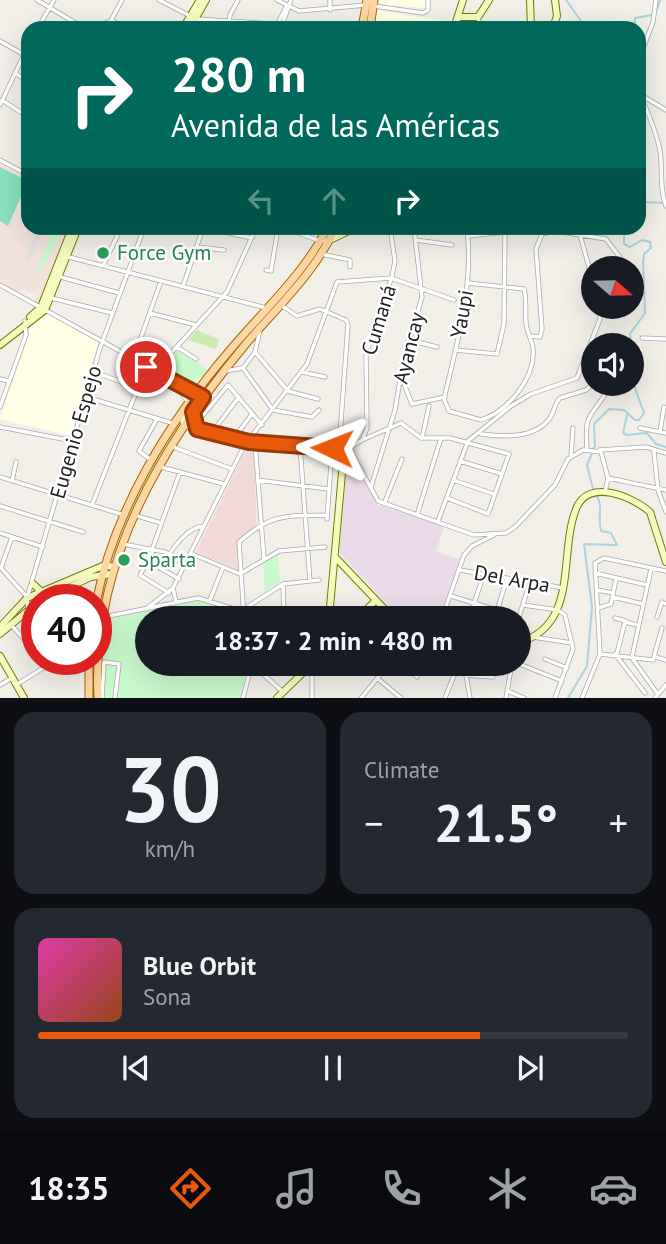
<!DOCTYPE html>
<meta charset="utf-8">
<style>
body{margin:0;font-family:"PT Sans",sans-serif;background:#242831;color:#f1f3f6;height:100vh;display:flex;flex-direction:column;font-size:26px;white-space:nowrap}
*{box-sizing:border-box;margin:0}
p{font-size:23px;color:#9ea1a6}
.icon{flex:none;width:38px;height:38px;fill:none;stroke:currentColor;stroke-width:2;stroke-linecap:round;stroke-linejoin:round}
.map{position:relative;height:698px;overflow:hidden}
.drawer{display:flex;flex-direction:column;gap:14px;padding:14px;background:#0d0f14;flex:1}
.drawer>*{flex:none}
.top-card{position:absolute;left:21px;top:21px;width:625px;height:214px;border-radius:21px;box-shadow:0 7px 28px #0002;background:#00695c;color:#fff;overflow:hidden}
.needle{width:46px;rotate:110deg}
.controls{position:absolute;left:581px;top:256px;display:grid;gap:14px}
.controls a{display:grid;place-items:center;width:63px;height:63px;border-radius:50%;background:#171b24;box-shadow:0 7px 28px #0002;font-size:35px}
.speed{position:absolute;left:21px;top:584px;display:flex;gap:14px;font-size:35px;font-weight:700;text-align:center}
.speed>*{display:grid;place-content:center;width:91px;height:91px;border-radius:50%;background:#171b24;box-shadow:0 7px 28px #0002;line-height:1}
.speed .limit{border:10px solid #d22;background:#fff;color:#111}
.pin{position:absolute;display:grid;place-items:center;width:60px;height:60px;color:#fff;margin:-30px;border:4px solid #fff;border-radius:50%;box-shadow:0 2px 7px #0007}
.me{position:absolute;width:77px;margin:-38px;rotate:272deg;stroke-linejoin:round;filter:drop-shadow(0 0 5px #0008)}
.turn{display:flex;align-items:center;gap:24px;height:147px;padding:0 35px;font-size:32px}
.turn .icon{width:91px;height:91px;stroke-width:2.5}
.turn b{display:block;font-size:49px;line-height:60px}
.lanes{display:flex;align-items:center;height:66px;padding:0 35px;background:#0003;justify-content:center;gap:35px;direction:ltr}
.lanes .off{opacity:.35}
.big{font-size:52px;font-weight:800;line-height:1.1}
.drawer .card{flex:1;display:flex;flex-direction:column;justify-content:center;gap:10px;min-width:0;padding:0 24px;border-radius:21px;background:#242831}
.drawer .dial{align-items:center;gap:0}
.dial b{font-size:91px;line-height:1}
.song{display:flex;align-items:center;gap:21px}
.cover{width:84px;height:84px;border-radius:10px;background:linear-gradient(135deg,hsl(320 70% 55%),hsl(20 70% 35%))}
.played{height:7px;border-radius:4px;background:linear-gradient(90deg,#ea580c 75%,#363941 75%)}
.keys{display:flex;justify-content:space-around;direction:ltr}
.heat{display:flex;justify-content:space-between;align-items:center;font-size:38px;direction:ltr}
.drawer .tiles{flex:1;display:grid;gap:14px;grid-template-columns:1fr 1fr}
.card:last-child{grid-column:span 2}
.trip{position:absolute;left:135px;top:606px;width:396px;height:70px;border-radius:35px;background:#171b24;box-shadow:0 7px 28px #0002;font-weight:800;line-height:70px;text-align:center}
.tabs{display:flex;height:112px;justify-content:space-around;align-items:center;background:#090b0e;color:#9ea1a6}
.tabs .icon{width:49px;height:49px}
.tabs .selected{color:#ea580c}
.tabs b{font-size:32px;color:#f1f3f6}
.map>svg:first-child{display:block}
.commercial{fill:#f2dad9}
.industrial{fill:#ebdbe8}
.education{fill:#ffffe5}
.military{fill:#f3e3dd}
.grass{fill:#cdebb0}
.park{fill:#c8facc}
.pitch{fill:#88e0be}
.parking{fill:#e2e2e2}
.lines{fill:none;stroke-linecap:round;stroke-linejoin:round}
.stream{stroke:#aad3df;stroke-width:2}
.street-casing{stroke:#a9a9a9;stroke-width:5}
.secondary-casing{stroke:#707d05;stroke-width:8}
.primary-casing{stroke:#a06b00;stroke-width:9}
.street{stroke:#fff;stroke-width:3.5}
.secondary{stroke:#f7fabf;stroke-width:6}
.primary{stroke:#fcd6a4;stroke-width:7}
.route-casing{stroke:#983908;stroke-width:18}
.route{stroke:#ea580c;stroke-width:12}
.leisure-dot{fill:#2e9e5b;stroke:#fff;stroke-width:2.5}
.labels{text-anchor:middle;stroke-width:5;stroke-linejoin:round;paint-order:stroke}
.leisure-label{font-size:21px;fill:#27864d;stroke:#fff;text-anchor:start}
.street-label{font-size:21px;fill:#222;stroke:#fff}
</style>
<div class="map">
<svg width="666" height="698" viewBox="0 0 666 698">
<rect width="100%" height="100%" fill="#f2efe9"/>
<path class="commercial" d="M253 448 257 525 237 541 238 570 196 552 246 449Z"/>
<path class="industrial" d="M350 456 378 505 444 526 436 552 460 559 439 618H399L339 552 347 458Z"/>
<path class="education" d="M379 0H426L425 8 387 5 379 3Z
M377 10 450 22 448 28H373Z
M45 313 98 342 71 436 0 419 33 323Z"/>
<path class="military" d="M0 163 28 179V228H67L39 303 34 302 37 296 21 289 18 292 0 282Z"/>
<path class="grass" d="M197 330 219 339 216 349 188 340Z"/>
<path class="park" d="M55 228H60L50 256 34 278Z
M179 349 208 370 192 386H186L157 370 163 354 172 359Z
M125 360 131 363 128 368 141 374 137 384 118 379Z
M278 554 280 581 265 591 263 563Z
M197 601 240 614 241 618H147V663H248L241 698H102L105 620Z"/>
<path class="pitch" d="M0 167 28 181 8 226 0 221Z"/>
<path class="parking" d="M37 228H45L28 264 24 262Z"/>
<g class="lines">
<path class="stream" d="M566 0 586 28
M656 12 660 0
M635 28V18L652 15
M639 202 665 203
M624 228V244L630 247 642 240 650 242 651 248 644 254 643 262 645 313 630 334 632 355
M627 415 623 433 627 435 647 433 656 444 666 447
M593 489 587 465 595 446 594 424 609 409 624 410 635 420H639L644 413 632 380
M568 698 587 666 592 607 584 544 617 545 611 533 601 531C597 518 604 507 596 494"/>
<defs>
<path id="street" d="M37 0 84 28
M159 0 196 19 274 24 278 28
M277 0 299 11 366 5
M330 0V10
M374 6 423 13 428 10V0
M458 17 459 28
M478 17 480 28
M111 20 125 28
M480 24 494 28
M277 25 287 5
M38 28 54 0
M94 28 110 21
M107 28 122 0
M228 28 230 15 238 0
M281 28 291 0
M0 41 28 57
M639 59 653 22 656 0
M15 73 28 82
M639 93C648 112 656 130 660 151 663 169 659 188 666 206
M641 95 666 110
M2 100 28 117
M0 105 28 46
M0 160 28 175
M227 228 228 233 252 238
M285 228 320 241 329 240
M467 228C474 286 457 343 444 399L449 411 481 420C508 411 536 378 533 348 532 339 526 331 526 322 525 311 527 299 524 289L468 283
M578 228 593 281
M416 240 452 245
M196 247 224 250
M321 254 350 260V267
M65 256 266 308
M103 266 121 228
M266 270 271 271 278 228
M57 276 119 293
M0 285 194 392
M183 286 203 228
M51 298 112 313
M281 305 297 316 320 309 346 320 348 324 339 449 349 448
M150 313 196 325
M530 336 540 337 542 329 536 249 542 234 555 231 606 239 628 268
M642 338 666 339
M409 340 437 347
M177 347 196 359
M455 350 497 354 504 324 505 232 468 236
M255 352 288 391 318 399
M171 353 227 292 256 228
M133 360 161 281
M243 368 273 410 312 417 319 410
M243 368 255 352 260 330
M225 371 243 368
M94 372 138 388
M302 372 325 377
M0 379 9 381
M402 379 412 404 445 397
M119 381 124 366
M178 386 188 403
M86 397 175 424
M0 407 26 335 25 321
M200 419 228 385 262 425
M0 427 73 441
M640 428 666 433
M213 431 239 397
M660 432 664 407
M481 434C503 437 535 439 550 418 555 411 554 404 560 398L586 390 594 383
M234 438 252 414
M422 438 429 406
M362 440 401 423 421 438H450L509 454 488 514 447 498
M255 443 264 559
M300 446 310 581
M173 447 232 469
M349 448 378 501 474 535 506 533 515 527 555 485 568 459 583 450 601 452 608 478 605 492
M349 448 362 440 367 428 366 354 392 276 395 261 390 228
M587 449C584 411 591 419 607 391L605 383
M599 450 646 447 666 453
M654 452 658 490 666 512
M571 456 573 428
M151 460 139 451 157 419
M460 461 502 474
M161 467 224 484
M0 477 124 515
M608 478 666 490
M257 480 328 489
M453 480 494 494
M12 481 16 462
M371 487 395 410 403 362 422 297 414 228
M384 504 402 459
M92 505 146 367
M0 506 83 532
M134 515 161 523
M417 515 441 438
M327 519 332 450
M438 521 468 441 511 406 531 394 577 378 600 319V306
M0 533 43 547
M123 544 165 552 187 565
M153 547 180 472
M152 552 140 575 169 593
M192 554 240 574 279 551 325 547
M148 561 179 579
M0 567 27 597
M1 568 12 537
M160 568C170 553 185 527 204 526
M460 570 564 588
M595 573 647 585
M283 584 284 615
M173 588 176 602
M597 590 613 593
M451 596 519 617
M613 597 643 604
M210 600 223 567
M523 605 558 610 565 615 573 649 555 698
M598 608 611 604 616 579
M146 609 173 588 244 446 307 364 337 282 391 278 454 300
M28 610 27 598 100 348 144 228
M241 611 283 584 319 580
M104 617 198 598 241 611
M657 617 662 602 666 604
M244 618 239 542C272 513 285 516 327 515
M281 618 294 613 330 612
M442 618 464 555 472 546 494 535
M469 618 484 574
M495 618 507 578
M615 618 626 621
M518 620 530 582
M12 626 34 650
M533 637 572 643
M617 653 625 622 638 625
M600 654 653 660 662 628
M615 654 645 693
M632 657 651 569
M656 657 666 660
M632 658 657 693
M545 659 567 668
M302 663 312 675V698
M402 663 417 677
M450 663 466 675 470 698
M517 663 562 681
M252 664 283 692
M474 674 475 663
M466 675 493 677
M377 678 401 698
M0 685 12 678
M16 685 48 665
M508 691 524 698
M102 698 104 662 119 664 115 698
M243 698 252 663
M361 698 390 663
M445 698 457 668
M506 698 512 663
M582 698 600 654 595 563 604 558 666 571
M655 698 666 685"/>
<path id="secondary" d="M530 0 531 28
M458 17H478L489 0
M183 28 200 0
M190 28 206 0
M454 28 463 0
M553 28 557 16 555 0
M330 240 355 228
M30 317 41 307 72 228
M0 345 45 310 78 228
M182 413 184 425 249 442 339 449 343 462 329 618
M336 558 393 618
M33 584 43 593
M42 600 91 577 111 574
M358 618 376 600
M0 627 27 598 105 565 113 567
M0 634 37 603
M518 643C580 625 558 555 576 509 588 477 633 497 650 512L666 562
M0 656 24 698
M277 698 313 663"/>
<path id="primary" d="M362 28 367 0
M370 28 374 0
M193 413 197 429
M96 603C114 510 169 421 231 349 263 311 305 273 327 228
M89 698V660
M98 698C91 562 161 446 245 345 276 308 316 272 335 228"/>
</defs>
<use href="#street" class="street-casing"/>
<use href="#secondary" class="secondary-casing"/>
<use href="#primary" class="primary-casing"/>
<use href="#street" class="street"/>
<use href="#secondary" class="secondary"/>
<use href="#primary" class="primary"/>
</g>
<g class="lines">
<defs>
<path id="route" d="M146 367 203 397 193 412 197 429 249 442 332 448"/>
</defs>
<use href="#route" class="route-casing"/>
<use href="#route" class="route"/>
</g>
<g class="leisure-dot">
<circle cx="103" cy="253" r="7"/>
<circle cx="124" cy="560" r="7"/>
</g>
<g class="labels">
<g class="leisure-label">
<text x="117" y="260">Force Gym</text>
<text x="138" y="567">Sparta</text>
</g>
<g class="street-label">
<text transform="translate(462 314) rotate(-80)" y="7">Yaupi</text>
<text transform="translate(379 320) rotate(-73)" y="7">Cumaná</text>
<text transform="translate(409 348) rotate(-76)" y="7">Ayancay</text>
<text transform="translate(76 432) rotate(-74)" y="7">Eugenio Espejo</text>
<text transform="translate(512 579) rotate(10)" y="7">Del Arpa</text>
</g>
</g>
</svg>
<div class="controls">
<a><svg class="needle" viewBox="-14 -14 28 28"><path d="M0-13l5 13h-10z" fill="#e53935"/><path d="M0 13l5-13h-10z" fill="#9ea1a6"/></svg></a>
<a><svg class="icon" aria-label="sound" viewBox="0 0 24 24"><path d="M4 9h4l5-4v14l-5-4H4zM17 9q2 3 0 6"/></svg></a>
</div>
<div class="speed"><div class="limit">40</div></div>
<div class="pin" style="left:146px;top:367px;background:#d93025"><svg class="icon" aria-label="arrive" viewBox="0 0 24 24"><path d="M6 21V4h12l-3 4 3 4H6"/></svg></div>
<svg class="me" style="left:332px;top:448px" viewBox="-20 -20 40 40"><path d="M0-17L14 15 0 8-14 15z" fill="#ea580c" stroke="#fff" stroke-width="4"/></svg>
<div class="trip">18:37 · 2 min · 480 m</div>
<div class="top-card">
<div class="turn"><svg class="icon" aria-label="right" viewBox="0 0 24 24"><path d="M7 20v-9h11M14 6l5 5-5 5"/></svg><div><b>280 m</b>Avenida de las Américas</div></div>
<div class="lanes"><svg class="icon off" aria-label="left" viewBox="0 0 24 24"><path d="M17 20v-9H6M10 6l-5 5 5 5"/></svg><svg class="icon off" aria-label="ahead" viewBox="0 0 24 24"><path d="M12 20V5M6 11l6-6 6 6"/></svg><svg class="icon" aria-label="right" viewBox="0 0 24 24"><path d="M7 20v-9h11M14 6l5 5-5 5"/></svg></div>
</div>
</div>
<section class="drawer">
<div class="tiles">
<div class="card dial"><b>30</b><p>km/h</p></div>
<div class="card"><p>Climate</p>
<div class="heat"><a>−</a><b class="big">21.5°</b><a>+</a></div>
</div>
<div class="card">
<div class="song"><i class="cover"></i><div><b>Blue Orbit</b><p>Sona</p></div></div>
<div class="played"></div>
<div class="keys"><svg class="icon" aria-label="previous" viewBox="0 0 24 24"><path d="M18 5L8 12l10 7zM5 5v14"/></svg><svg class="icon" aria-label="pause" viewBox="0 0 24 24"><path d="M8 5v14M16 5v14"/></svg><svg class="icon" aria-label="next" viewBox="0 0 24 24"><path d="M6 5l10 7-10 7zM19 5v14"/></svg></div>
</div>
</div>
</section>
<nav class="tabs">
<b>18:35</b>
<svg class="icon selected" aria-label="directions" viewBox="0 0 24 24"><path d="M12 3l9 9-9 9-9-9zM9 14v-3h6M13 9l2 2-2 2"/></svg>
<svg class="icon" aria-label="music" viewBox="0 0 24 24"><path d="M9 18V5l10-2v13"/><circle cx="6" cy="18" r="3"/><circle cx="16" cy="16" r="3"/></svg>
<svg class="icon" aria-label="phone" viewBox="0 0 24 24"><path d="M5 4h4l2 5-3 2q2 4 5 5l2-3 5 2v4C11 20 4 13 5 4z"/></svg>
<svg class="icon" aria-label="climate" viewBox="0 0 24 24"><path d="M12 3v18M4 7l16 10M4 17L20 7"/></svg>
<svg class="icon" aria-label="car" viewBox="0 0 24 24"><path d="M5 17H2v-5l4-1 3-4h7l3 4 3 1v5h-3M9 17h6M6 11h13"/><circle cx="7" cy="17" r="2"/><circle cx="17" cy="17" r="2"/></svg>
</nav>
